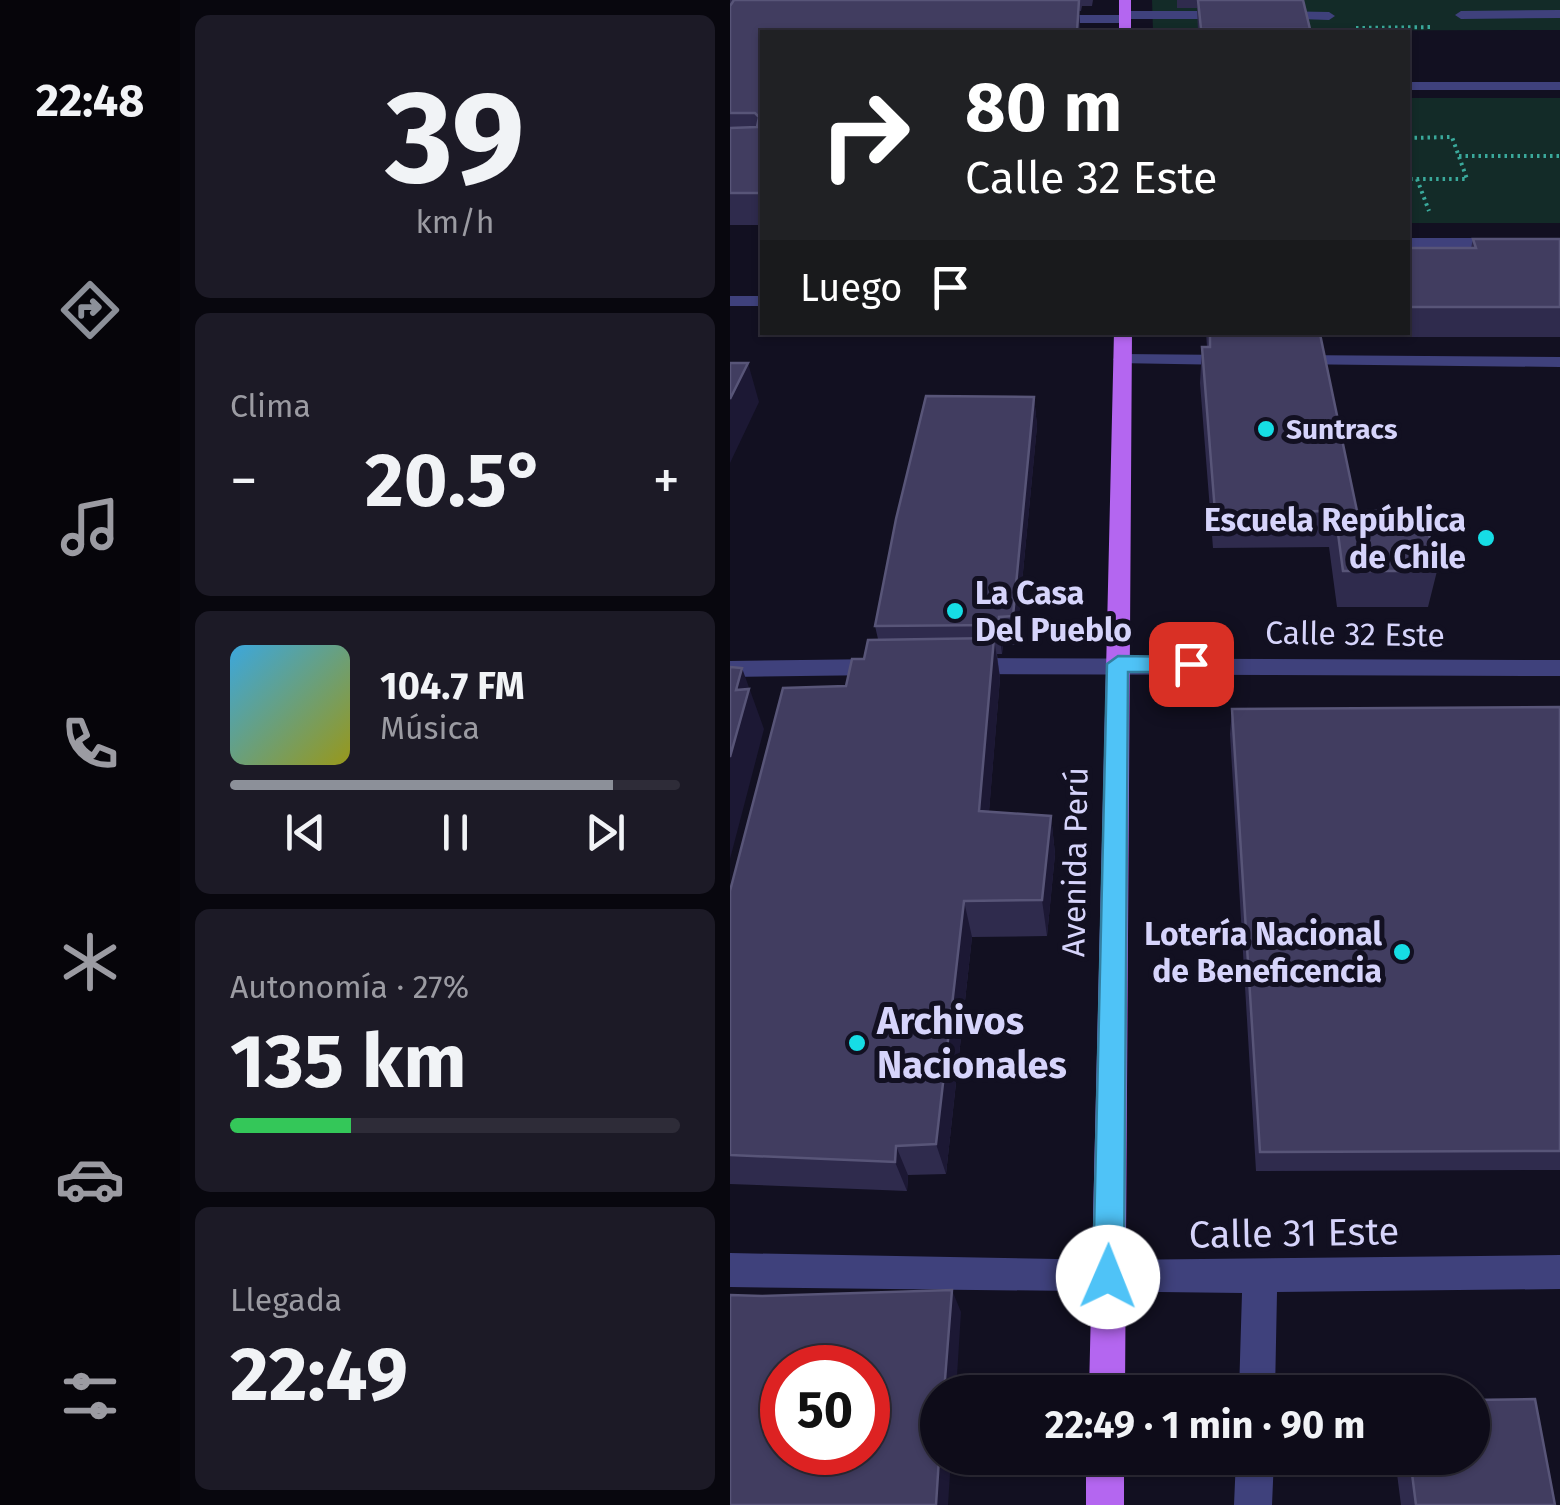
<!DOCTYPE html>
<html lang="es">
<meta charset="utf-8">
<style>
body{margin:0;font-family:"Fira Sans",sans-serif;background:#1c1a26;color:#f1f3f6;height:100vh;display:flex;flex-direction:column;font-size:38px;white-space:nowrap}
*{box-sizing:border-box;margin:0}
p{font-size:32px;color:#9b9ba2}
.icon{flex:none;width:55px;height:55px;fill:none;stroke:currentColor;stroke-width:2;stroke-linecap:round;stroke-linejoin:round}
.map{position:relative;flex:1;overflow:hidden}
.side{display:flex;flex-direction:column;gap:15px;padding:15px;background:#08070e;width:550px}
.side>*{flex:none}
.top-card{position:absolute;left:30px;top:30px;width:650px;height:305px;border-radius:0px;box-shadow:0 2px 8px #0004,0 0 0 2px #2e2c38;background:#202124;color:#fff;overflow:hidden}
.speed{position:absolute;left:30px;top:1345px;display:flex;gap:20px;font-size:50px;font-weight:700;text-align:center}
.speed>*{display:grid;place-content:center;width:130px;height:130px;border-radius:50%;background:#0e0c19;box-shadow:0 2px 8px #0004,0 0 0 2px #2e2c38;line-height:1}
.speed .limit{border:15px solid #d22;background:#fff;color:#111}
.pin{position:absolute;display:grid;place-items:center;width:85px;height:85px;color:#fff;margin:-42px;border-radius:20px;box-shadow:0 5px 15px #0006}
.me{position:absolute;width:110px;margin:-55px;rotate:1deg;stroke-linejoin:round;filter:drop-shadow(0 0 8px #0008)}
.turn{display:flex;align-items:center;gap:35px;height:210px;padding:0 40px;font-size:45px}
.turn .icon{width:130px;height:130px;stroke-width:2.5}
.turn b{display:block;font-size:70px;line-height:85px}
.then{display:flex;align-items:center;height:95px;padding:0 40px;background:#0003;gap:20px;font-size:38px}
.big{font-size:75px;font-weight:700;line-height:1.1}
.side .card{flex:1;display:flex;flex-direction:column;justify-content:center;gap:15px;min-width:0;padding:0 35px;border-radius:15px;background:#1c1a26}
.side .dial{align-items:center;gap:0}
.dial b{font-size:130px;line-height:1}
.song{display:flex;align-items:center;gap:30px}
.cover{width:120px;height:120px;border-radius:15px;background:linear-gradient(135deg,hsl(200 70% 55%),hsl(60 70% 35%))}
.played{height:10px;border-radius:5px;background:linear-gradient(90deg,#8c9099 85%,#2e2c38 85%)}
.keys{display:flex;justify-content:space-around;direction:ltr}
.heat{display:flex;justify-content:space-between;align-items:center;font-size:55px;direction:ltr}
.charge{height:15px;border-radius:8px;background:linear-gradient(90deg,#34c759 27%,#2e2c38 0)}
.trip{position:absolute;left:190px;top:1375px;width:570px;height:100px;border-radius:50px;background:#0e0c19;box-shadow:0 2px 8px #0004,0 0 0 2px #2e2c38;font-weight:700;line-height:100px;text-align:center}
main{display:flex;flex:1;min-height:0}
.tabs{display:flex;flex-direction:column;width:180px;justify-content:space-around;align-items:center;background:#06050a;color:#9b9ba2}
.tabs .icon{width:70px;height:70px}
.tabs .current{color:#8c9099}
.tabs b{font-size:45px;color:#f1f3f6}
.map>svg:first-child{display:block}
.green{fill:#132b28}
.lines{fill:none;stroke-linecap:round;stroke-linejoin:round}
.path{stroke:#3aa99b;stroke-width:4;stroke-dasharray:2.5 4;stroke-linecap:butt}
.minor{fill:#3f417c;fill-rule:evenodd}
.major{fill:#b466f0;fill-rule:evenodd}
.wall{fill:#2f2b4d}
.shaded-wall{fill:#1c1834}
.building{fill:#413d60;stroke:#585578;stroke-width:2.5;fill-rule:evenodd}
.route{fill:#4fc3f7;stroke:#337fa1;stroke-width:2.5}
.poi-dot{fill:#16dde5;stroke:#121021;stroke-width:4}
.labels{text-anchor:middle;stroke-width:10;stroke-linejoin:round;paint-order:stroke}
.far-poi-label{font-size:28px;font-weight:bold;fill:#d6d4fb;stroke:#121021;text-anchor:start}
.poi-label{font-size:32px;font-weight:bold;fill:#d6d4fb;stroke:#121021;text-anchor:end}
.street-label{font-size:32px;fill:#d6d4fb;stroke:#121021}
.near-poi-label{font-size:38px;font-weight:bold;fill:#d6d4fb;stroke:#121021;text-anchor:start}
.near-street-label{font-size:38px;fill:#d6d4fb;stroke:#121021}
</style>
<main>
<nav class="tabs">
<b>22:48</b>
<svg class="icon current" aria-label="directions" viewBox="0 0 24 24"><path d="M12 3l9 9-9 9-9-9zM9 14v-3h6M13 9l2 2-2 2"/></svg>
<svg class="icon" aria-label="music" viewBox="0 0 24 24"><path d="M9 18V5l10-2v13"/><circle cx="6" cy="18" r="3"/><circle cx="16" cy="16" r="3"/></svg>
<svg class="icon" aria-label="phone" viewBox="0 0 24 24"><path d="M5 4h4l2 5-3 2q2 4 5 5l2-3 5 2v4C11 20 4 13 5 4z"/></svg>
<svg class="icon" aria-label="climate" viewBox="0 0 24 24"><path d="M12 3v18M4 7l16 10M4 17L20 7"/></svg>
<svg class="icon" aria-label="car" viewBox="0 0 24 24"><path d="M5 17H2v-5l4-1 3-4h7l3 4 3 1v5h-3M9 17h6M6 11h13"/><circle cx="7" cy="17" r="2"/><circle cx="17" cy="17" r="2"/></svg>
<svg class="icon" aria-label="filters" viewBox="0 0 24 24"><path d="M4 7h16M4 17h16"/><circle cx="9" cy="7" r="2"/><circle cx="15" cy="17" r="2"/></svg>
</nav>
<section class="side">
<div class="card dial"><b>39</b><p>km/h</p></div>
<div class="card"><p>Clima</p>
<div class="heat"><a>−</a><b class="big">20.5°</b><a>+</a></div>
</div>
<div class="card">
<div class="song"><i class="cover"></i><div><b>104.7 FM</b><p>Música</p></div></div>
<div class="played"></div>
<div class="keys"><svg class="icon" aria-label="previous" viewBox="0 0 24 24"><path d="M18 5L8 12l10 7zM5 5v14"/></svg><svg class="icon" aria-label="pause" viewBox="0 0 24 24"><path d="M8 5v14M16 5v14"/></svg><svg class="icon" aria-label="next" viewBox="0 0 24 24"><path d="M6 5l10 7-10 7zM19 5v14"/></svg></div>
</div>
<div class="card"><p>Autonomía · 27%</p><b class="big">135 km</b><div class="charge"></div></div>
<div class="card"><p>Llegada</p><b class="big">22:49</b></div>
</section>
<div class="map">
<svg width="830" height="1505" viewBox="0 0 830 1505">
<rect width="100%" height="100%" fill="#121021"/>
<path class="green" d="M422 0H830V30L423 31Z
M678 98H830V223H678Z"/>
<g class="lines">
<path class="path" d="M626 28 704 27
M678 138 722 137 737 179H678
M729 156H830
M687 179 699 211"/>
<path class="minor" d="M830 10V18L731 19 725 15 731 11Z
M395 11H499L505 15 499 19H401L395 23H315L309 19 315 15H389Z
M544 11 599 12 605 16 599 20 540 18Z
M678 82H830V90H678Z
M678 238H830V248H678Z
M0 296H32V306H0Z
M392 354 502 355 511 360 502 365 386 363 383 359Z
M562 355 830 357V367L556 364 553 360Z
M235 658 830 660V676L235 674 223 666Z
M150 659 162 667 150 675 0 677V661Z
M0 1253 379 1260 830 1255V1289L547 1292 545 1392H509L512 1293 0 1287Z
M506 1458H544L542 1505H504Z"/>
<path class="major" d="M389 0H401V32H389Z
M384 332H402L395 1392H359Z
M356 1458H394V1505H356Z"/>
</g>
<path class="wall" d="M0 0H363L362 6H352L351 11H349L350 32H32V225H0Z
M447 0H573L580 32H468L467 8H447Z
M743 239H830V337H591L627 511 707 571 698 607H607L599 547 483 548 470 383 472 347H477L476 332H678V248H741Z
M304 397 307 426 286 645H273L272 654H267L270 678 259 811 321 816 325 854 317 936 242 937 216 1174 178 1175 177 1191 0 1184V891L116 686 148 639 145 626Z
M830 707V1170L526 1171 500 734 502 709Z
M665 1458H742L825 1505H671Z"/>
<path class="shaded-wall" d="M349 0 350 32H347Z
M18 363 29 402 0 463V399Z
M304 397 307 426 286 645 283 616Z
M269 617 273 645 272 654 268 625Z
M264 638 270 678 256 849 249 811Z
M12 668 34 729 0 859V757L6 690Z
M321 816 325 854 317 936 312 900Z
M234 901 242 937 216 1174 206 1144Z
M166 1146 178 1175 177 1191 165 1162Z
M222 1290 231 1312 226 1392H214Z
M209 1458H221L218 1505H206Z"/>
<path class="building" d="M4 0H349L347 32H32V193H0V128L27 127 29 117 25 113H0V6Z
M468 0H573L580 29H471Z
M743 239H830V307H678V248H746Z
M480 333 590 334 627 511H694L707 571H613L605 511 485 512 472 347H480Z
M0 363H18L0 399Z
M196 396 304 397 283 616 269 617 268 625 145 626 166 519Z
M264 638 249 811 321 816 312 900 234 901 206 1144 166 1146 165 1162 0 1155V891L53 688 116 686 122 659H134L138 640Z
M0 667 12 668 6 690 19 689 0 757Z
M830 707V1151L530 1152 502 709Z
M222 1290 214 1392H208V1458H209L206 1505H0V1295L32 1296ZM52 1368H138V1452H52Z
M805 1399 825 1505H686L680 1458H742V1400Z"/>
<path class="route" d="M388 656 461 657 472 664 461 672H398L394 1277 390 1288 378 1293 367 1288 363 1277 377 664Z"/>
<g class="poi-dot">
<circle cx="536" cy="429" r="10"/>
<circle cx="756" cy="538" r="10"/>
<circle cx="225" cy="611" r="10"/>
<circle cx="672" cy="952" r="10"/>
<circle cx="127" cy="1043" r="10"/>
</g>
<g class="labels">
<g class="far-poi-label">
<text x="556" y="439">Suntracs</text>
</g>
<g class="poi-label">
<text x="736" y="531">Escuela República<tspan x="736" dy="37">de Chile</tspan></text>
<text x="245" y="604" text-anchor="start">La Casa<tspan x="245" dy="37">Del Pueblo</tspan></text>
<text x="652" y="945">Lotería Nacional<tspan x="652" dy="37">de Beneficencia</tspan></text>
</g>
<g class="street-label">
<text transform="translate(625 634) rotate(1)" y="11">Calle 32 Este</text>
<text transform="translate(345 862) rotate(-89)" y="11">Avenida Perú</text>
</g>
<g class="near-poi-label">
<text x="147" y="1034">Archivos<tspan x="147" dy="44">Nacionales</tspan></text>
</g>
<g class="near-street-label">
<text transform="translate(564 1233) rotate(-1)" y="13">Calle 31 Este</text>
</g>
</g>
</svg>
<div class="speed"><div class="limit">50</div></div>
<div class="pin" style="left:461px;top:664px;background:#d93025"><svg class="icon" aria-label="arrive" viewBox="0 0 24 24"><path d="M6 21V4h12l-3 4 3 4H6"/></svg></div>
<svg class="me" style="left:378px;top:1277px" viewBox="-20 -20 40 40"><circle r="19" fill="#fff"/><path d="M0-13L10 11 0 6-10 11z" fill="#4fc3f7"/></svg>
<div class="trip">22:49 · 1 min · 90 m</div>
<div class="top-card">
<div class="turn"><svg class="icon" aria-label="right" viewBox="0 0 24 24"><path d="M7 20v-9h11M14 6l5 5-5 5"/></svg><div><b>80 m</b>Calle 32 Este</div></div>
<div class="then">Luego<svg class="icon" aria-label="arrive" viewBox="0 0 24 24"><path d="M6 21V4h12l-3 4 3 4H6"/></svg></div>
</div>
</div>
</main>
